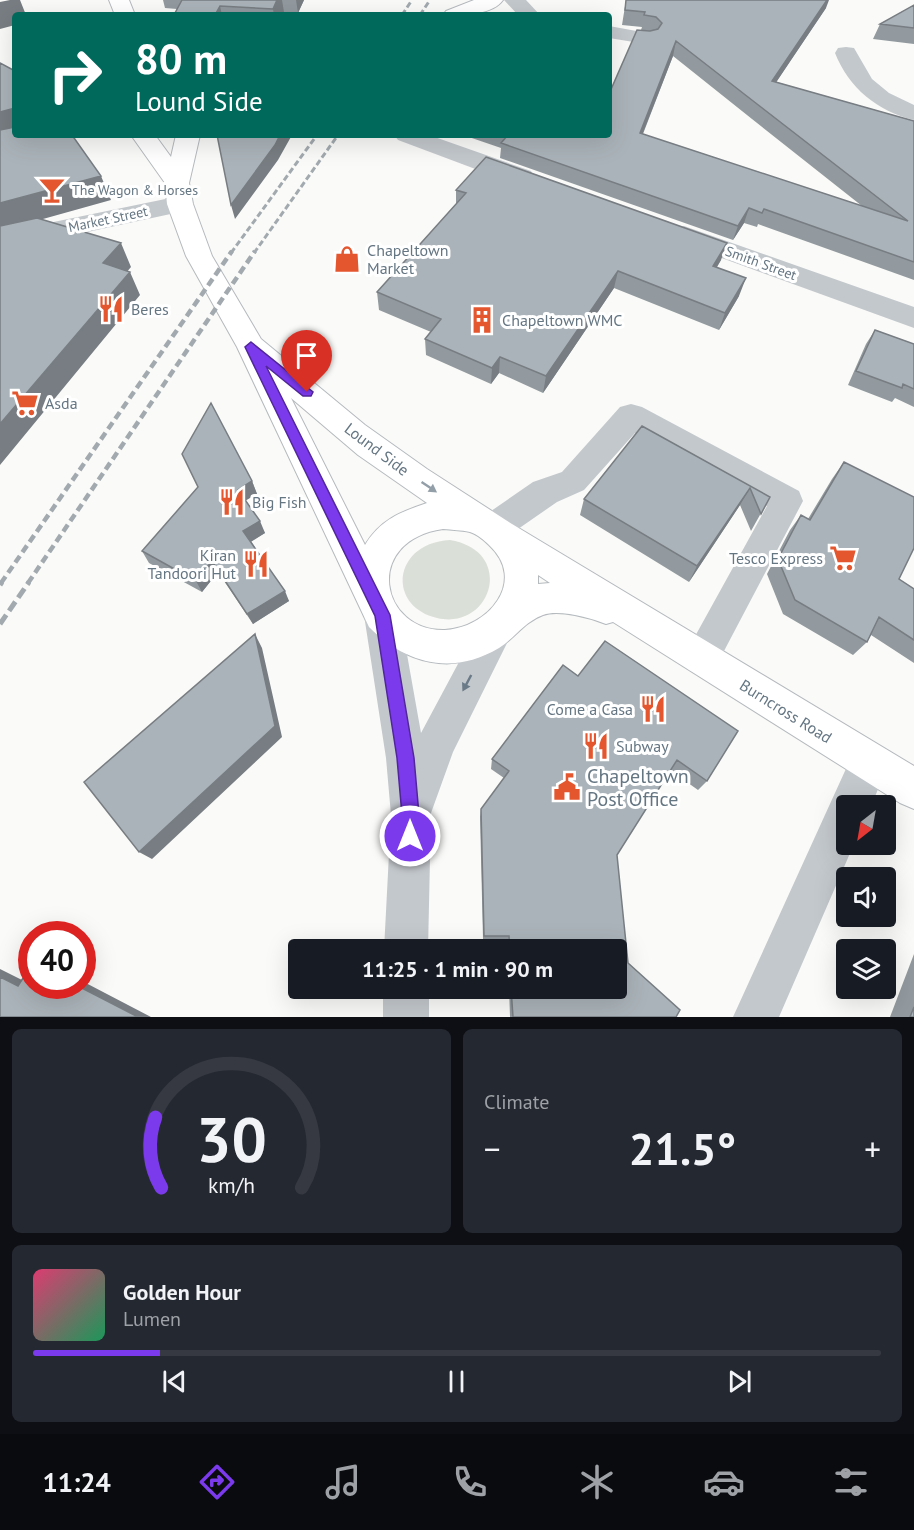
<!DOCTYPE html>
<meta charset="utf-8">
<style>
body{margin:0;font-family:"PT Sans",sans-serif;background:#242831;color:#f1f3f6;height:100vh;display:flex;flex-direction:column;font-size:22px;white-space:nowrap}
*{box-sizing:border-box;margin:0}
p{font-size:20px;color:#9ea1a6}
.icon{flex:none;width:33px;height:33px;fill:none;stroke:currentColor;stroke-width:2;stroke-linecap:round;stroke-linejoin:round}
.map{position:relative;height:1017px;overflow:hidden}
.details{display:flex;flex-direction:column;gap:12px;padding:12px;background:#0d0f14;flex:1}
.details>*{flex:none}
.hud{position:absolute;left:12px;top:12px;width:600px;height:126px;border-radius:6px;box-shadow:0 6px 24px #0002;background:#00695c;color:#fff;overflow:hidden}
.needle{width:39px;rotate:211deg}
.buttons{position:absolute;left:836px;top:795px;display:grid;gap:12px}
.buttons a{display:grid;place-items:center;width:60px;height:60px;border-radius:6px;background:#171b24;box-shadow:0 6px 24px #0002;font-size:30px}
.speed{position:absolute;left:18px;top:921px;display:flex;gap:12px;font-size:30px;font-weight:700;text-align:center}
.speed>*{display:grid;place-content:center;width:78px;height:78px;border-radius:50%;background:#171b24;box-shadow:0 6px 24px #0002;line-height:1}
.speed .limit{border:9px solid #d22;background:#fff;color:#111}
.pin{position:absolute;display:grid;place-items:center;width:51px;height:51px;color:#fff;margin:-62px -26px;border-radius:50% 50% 50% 0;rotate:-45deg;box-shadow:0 0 6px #0007}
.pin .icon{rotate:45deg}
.me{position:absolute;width:66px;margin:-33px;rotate:0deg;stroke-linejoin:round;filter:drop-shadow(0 0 4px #0008)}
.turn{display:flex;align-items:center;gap:21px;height:126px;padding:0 24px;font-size:27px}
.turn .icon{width:78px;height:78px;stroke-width:2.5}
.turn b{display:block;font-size:42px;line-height:51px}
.big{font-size:45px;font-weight:800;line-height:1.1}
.details .card{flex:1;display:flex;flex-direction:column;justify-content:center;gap:9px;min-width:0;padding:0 21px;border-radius:9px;background:#242831}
.details .dial{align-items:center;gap:0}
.dial svg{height:156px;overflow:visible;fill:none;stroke:#363941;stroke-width:7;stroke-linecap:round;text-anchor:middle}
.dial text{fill:#f1f3f6;stroke:none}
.song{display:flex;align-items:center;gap:18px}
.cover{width:72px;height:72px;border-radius:9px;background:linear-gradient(135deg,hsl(340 70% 55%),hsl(150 70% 35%))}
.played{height:6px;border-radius:3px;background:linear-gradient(90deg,#7c3aed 15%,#363941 15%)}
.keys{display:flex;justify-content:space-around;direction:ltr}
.heat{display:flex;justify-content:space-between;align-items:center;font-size:33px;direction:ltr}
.details .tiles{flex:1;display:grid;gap:12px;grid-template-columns:1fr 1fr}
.card:last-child{grid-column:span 2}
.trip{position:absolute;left:288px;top:939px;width:339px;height:60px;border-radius:6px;background:#171b24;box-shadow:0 6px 24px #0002;font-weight:800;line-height:60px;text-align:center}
.tab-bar{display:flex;height:96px;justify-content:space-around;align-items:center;background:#090b0e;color:#9ea1a6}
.tab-bar .icon{width:42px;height:42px}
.tab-bar .on{color:#7c3aed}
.tab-bar b{font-size:27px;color:#f1f3f6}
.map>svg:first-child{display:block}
.green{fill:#dadfd7}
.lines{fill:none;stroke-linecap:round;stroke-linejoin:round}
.major-casing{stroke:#b5babe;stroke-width:2}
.minor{fill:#c3c8cc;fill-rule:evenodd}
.major{fill:#fff;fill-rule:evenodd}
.rail-far2{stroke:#a2aab0;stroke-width:3;stroke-dasharray:6 3;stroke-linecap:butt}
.rail-far1{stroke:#a2aab0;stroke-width:4.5;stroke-dasharray:8 4.5;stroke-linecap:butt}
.rail{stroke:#a2aab0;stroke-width:5;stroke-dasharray:11 5;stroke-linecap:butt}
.wall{fill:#929a9f;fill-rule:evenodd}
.shaded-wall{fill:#777d82}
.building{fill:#aab3b9;stroke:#777d82;stroke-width:1.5;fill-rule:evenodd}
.oneway{fill:#939fa8}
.oneway2{fill:#6a7a87}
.route{fill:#7c3aed;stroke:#51269a;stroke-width:1.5}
.labels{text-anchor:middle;stroke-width:6;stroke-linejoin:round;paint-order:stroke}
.far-poi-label{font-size:14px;fill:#657683;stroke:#fff;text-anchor:start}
.far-street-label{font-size:14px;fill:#657683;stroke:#fff}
.poi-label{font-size:16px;fill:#657683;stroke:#fff;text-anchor:start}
.street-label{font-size:16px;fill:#657683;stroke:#fff}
.near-poi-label{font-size:20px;fill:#657683;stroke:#fff;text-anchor:start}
</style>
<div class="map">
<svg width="914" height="1017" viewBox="0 0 914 1017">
<rect width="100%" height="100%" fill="#fafaf8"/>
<path class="green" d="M450 540C516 551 492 631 437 618 386 606 393 543 450 540Z"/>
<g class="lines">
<defs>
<path id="major" d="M109 0H129L135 15H115Z
M474 0H503C492 16 460 15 443 15L446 11Z
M131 135H155L171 157 176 135H200L189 183 193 204 212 256 261 339 365 425 427 469 512 524 914 766V809L900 803 613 622 606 624C591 618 559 609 543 615 524 622 515 638 499 648 452 676 406 664 369 627L237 347 186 256 167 204 165 183ZM291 398 358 455 427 503C400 512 380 520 365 545ZM443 529C452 530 461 530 470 532 477 534 484 540 489 545 528 581 488 628 445 630 380 632 362 541 443 529ZM538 575 550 583 538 584Z"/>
</defs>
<use href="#major" class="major-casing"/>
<path class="minor" d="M504 0H526L540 15H518Z
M609 26 653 34 657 38 653 42 646 44 609 38Z
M846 47 854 48 872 79 889 93 914 105V120C877 111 849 88 835 53L838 48Z
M394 135H429L531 171 534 177 531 183 522 185 513 183 398 140Z
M180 196 189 198 193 204 189 210 0 251V233Z
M684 226 914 307V328L675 241 671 235 675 229Z
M631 404 642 407 799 491 803 501 714 670 701 675 688 670 683 658 767 506 635 433 584 490 557 502 505 538 493 542 481 538 476 528 481 518 533 482 562 472 620 407Z
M382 599 395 603 400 615 421 733 482 619 495 614 508 619 513 631 453 752 431 813 428 950H384L391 815 386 758 364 615 369 603Z
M869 743 883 749 889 763 871 806H846V844H854L779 1017H733L855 749Z
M383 988H429V1017H383Z"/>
<use href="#major" class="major"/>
<path class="rail-far2" d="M402 15 412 0
M420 15 430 0
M231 253 317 135
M254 253 338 135"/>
<path class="rail-far1" d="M1 583 232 251
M28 583 255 251"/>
<path class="rail" d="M0 585 2 582
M0 624 29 582"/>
</g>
<path class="wall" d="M163 0H304L298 13 284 12 283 15H176L175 13 177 9 165 8Z
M626 0 826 8 776 82 914 121V280L758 224 757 227 744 223 733 240 500 158 501 148 463 135H609L650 31 641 30 642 27 622 25ZM673 56 752 119 862 206 643 134Z
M914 5V44L873 39 880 24Z
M456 190 721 260 717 267 739 296 719 330 614 288 543 393 499 373 491 384 426 355 425 339 431 332 379 310 377 292 456 204Z
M875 330 914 344V407L895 398 892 402 848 385 866 344Z
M642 426 770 497 751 531 740 505 689 582 580 515 584 499Z
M844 462 899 579 914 589V663L871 635 867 642 853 655 783 614 767 574 790 530 801 515 808 519 832 479Z
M252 481 257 494 246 500 265 533 251 541 289 601 253 624 218 572 202 592 149 563 142 551Z
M563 665 707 781 698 790 670 770 617 855 628 963 676 1017H510L509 988H616V950H508L507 939H483L480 817 481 809 504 778 491 769 492 759Z
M914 954V1017H890Z"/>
<path class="shaded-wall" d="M10 0H20L26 15H15V25L0 29V2Z
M277 0H282L284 12 283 15H274L273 9Z
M296 0H304L298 13Z
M827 0H829L826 8 767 96 772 81Z
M220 6 222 15H215Z
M676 41 673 56 637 148 640 133Z
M13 108 15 112V135L0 144V112Z
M280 135H292L278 160 235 219 231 205Z
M101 176 111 200 0 231V203Z
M749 208 744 223 733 240 738 226Z
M121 243 131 267 114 287 103 263Z
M727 243 721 260 707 283 713 266Z
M618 271 614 288 543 393 546 376Z
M130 272 140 295 0 465V424Z
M746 278 739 296 719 330 725 313Z
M500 357 499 373 491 384 492 368Z
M252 481 257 494 243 502 238 490Z
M750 488 740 505 689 582 697 566Z
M260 521 265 533 249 543 243 531Z
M212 561 218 572 202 592 196 581Z
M285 591 289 601 253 624 247 614Z
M255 634 262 648 282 737 152 859 139 852Z
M0 969 32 985 18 986 0 977Z
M82 981 151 1017H138L78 986H82Z"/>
<path class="building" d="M182 0H277L273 9 220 6 215 15 175 13Z
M626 0H827L772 81 914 121V262L764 209 762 213 749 208 738 226 501 143 508 135H609V94L637 30 650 31 658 29 662 23 656 17 644 15 645 12 625 10ZM676 41 757 104 908 221 640 133Z
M914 5V28L880 24Z
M0 63 15 71V108L0 112Z
M15 127V135H72L101 176 0 203V130Z
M217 135H280L275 145 231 205Z
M486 157 727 243 713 266 746 278 725 313 618 271 546 376 500 357 492 368 425 339 441 319 377 292 466 193 456 190Z
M37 218 121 243 103 263 130 272 0 424V226Z
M875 330 914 344V389L903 384 902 388 856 371Z
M211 403 252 481 238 490 260 521 243 531 285 591 247 614 212 561 196 581 142 551 198 487 182 454Z
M642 426 770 497 761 514 750 488 697 566 584 499Z
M844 462 914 497V548L899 579 914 589V640L879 617 867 642 795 600 778 559 801 515 810 520Z
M255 634 275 726 139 852 84 782Z
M605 641 738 731 707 781 677 760 617 855 628 963 680 1010 676 1017H513L511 988H616V950H510L509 936H484L481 809 509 771 492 759 563 665 578 676Z
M32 964V986H78L138 1017H0V977L18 986Z
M914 1007V1017H910Z"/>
<defs><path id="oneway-solid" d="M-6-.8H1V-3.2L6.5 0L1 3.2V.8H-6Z" transform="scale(1.5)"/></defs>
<use class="oneway" href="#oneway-solid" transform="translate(429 487) rotate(34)"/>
<use class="oneway2" href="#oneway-solid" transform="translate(467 683) rotate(118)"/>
<path class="route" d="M251 342 313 392 311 396H303L266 366 390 615 414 758 419 815 416 842 410 844 404 842 402 836V815L397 758 375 616 245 347Z"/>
<defs>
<symbol id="bar-bare" viewBox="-9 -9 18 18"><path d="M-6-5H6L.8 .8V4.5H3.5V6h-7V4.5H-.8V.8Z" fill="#e4572e" stroke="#fff" stroke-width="2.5" paint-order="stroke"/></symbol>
<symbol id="shop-bare" viewBox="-9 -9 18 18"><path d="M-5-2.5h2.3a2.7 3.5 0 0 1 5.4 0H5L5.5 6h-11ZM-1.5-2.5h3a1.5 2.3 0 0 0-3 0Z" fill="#e4572e" stroke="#fff" stroke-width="2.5" paint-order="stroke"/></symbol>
<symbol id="restaurant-bare" viewBox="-9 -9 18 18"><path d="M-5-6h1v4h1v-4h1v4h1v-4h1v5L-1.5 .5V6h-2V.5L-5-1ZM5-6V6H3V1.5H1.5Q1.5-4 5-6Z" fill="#e4572e" stroke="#fff" stroke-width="2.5" paint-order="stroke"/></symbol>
<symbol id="building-bare" viewBox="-9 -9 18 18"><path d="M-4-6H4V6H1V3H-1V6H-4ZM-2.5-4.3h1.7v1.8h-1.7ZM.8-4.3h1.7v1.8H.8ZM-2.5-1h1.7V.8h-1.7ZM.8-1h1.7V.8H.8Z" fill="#e4572e" stroke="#fff" stroke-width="2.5" paint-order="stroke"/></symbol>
<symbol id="supermarket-bare" viewBox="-9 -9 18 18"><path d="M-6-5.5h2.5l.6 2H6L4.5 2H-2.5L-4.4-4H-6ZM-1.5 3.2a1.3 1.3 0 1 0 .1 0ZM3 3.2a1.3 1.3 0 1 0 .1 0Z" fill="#e4572e" stroke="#fff" stroke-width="2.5" paint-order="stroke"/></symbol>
<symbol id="civic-bare" viewBox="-9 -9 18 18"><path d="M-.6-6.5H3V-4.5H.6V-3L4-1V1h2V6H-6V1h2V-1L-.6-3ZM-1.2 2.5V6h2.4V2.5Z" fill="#e4572e" stroke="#fff" stroke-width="2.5" paint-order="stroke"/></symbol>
</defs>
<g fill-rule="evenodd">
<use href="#bar-bare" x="33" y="171" width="38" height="38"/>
<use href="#shop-bare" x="328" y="240" width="38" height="38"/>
<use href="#restaurant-bare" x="92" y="290" width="38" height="38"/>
<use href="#building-bare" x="463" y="301" width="38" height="38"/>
<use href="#supermarket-bare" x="6" y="384" width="38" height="38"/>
<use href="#restaurant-bare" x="213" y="483" width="38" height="38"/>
<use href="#supermarket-bare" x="824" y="539" width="38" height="38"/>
<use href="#restaurant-bare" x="237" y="545" width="38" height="38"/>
<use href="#restaurant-bare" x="634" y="690" width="38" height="38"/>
<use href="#restaurant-bare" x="577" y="727" width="38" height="38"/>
<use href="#civic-bare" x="548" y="768" width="38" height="38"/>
</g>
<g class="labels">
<g class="far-poi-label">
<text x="72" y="195">The Wagon &amp; Horses</text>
</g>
<g class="far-street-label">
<text transform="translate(108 219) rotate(-12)" y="5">Market Street</text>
<text transform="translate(761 263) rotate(20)" y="5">Smith Street</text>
</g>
<g class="poi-label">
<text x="367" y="256">Chapeltown<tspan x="367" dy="18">Market</tspan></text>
<text x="131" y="315">Beres</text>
<text x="502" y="326">Chapeltown WMC</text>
<text x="45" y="409">Asda</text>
<text x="252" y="508">Big Fish</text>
<text x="236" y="561" text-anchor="end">Kiran<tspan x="236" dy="18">Tandoori Hut</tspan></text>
<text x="823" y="564" text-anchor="end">Tesco Express</text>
<text x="633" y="715" text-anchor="end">Come a Casa</text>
<text x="616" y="752">Subway</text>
</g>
<g class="street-label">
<text transform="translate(377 449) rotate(37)" y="6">Lound Side</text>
<text transform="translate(786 711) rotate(32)" y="6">Burncross Road</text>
</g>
<g class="near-poi-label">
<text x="587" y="783">Chapeltown<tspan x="587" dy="23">Post Office</tspan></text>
</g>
</g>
</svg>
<div class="buttons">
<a><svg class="needle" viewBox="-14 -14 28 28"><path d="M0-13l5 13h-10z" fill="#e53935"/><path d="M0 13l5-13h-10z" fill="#9ea1a6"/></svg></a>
<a><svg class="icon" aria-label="sound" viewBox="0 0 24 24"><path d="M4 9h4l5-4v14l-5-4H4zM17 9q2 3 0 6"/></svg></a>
<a><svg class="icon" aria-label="layers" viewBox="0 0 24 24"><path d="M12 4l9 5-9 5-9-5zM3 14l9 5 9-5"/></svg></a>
</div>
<div class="speed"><div class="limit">40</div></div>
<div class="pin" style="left:307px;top:392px;background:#d93025"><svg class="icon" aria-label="arrive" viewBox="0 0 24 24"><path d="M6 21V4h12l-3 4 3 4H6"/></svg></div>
<svg class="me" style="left:410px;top:836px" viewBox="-20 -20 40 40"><circle r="17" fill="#7c3aed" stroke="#fff" stroke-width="3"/><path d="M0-11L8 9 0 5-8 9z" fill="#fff"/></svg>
<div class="trip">11:25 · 1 min · 90 m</div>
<div class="hud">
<div class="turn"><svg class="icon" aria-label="right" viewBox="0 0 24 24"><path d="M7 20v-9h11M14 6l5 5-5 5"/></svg><div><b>80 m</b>Lound Side</div></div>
</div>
</div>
<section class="details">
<div class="tiles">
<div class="card dial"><svg viewBox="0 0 100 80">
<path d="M14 69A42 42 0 1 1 86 69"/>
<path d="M14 69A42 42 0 0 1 11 33" stroke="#7c3aed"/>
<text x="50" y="56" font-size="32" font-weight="700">30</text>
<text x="50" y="72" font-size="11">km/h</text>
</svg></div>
<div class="card"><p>Climate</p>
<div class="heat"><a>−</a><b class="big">21.5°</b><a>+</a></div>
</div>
<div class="card">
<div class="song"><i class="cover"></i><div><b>Golden Hour</b><p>Lumen</p></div></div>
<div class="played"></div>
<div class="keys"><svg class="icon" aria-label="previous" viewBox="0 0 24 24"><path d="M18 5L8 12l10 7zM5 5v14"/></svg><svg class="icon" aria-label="pause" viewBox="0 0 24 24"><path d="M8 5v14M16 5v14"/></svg><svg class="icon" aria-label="next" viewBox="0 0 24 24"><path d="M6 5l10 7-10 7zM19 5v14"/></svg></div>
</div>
</div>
</section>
<nav class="tab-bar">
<b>11:24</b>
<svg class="icon on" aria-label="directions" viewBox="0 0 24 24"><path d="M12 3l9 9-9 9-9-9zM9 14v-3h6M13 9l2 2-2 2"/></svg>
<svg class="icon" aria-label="music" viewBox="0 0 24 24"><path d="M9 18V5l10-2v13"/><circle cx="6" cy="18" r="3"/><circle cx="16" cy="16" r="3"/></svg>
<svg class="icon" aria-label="phone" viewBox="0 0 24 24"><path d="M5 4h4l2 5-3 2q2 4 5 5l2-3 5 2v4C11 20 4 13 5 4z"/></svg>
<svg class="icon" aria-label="climate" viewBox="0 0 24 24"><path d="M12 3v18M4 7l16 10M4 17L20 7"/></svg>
<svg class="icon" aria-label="car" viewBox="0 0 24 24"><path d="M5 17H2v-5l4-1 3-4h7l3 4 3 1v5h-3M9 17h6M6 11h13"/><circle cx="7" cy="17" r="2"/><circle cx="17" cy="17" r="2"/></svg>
<svg class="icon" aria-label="filters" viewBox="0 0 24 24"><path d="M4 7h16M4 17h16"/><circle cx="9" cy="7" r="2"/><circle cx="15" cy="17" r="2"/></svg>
</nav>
